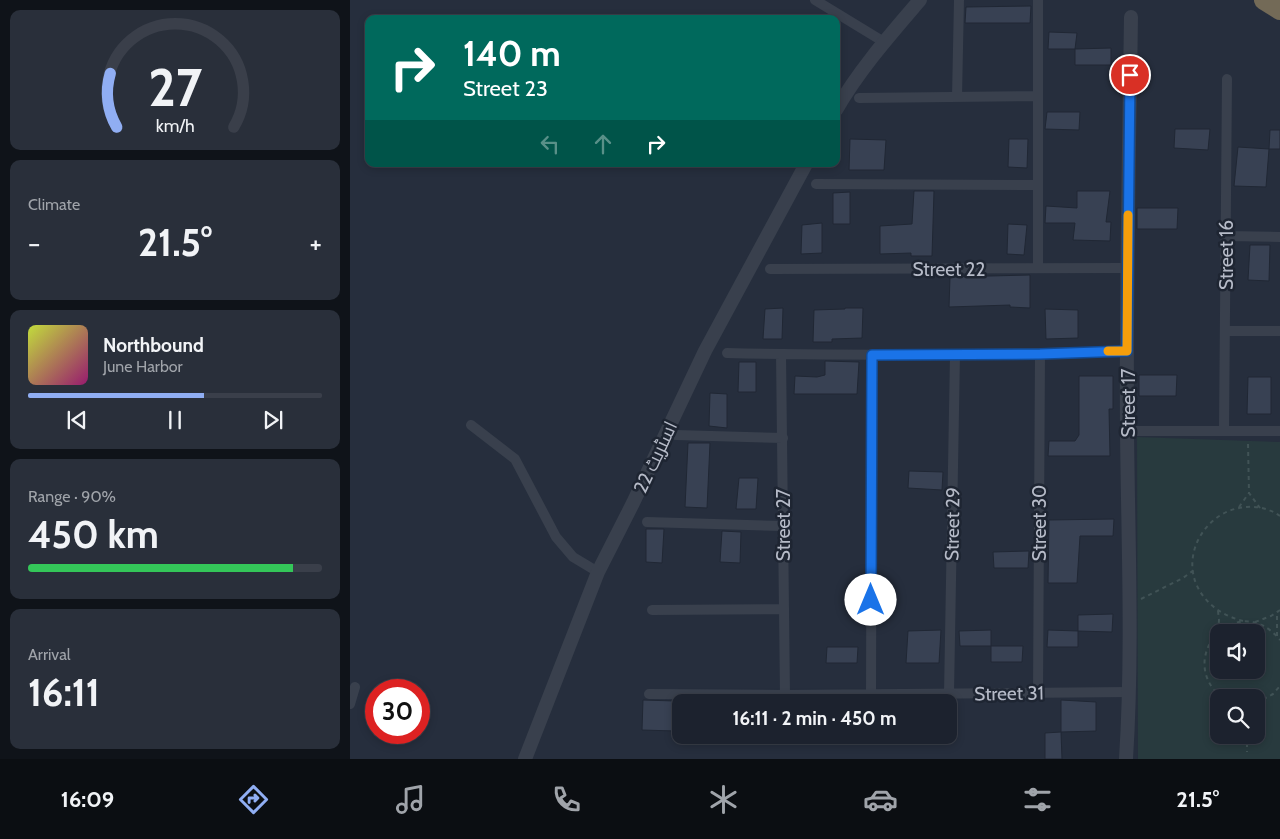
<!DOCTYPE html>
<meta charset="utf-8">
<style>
body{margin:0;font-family:Cabin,Cairo,sans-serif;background:#292f3a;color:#f1f3f6;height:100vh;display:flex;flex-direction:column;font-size:19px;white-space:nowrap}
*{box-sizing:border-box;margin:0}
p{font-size:16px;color:#a0a4aa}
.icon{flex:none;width:28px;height:28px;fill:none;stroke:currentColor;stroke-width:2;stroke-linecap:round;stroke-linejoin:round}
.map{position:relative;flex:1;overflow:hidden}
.drawer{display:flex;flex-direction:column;gap:10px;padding:10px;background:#0f1319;width:350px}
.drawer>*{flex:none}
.hud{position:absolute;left:15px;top:15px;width:475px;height:152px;border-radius:10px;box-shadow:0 2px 8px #0003,0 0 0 1px #3a3f4a;background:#00695c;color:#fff;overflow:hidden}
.controls{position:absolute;left:860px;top:624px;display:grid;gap:10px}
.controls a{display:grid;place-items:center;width:55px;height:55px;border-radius:10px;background:#1c222e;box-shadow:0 2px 8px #0003,0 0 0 1px #3a3f4a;font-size:25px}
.speed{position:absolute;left:15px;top:679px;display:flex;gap:10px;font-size:25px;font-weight:700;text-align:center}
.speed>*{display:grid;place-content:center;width:65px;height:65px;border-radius:50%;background:#1c222e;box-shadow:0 2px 8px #0003,0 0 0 1px #3a3f4a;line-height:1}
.speed .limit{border:8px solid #d22;background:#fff;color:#111}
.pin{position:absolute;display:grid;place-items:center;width:42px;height:42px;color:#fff;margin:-21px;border:2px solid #fff;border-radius:50%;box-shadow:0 1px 5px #0007}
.me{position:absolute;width:55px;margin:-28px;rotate:0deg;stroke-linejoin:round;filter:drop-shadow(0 0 4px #0008)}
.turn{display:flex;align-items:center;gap:18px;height:105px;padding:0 15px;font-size:22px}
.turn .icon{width:65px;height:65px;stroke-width:2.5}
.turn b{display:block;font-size:35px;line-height:42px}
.lanes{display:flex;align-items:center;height:48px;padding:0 15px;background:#0003;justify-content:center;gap:25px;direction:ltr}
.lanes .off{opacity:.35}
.big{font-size:38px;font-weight:700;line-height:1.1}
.drawer .tile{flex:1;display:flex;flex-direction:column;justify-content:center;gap:8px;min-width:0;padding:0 18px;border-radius:10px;background:#292f3a}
.drawer .dial{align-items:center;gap:0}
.dial svg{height:130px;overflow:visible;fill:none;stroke:#3a3f4a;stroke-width:7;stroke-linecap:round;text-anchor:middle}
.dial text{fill:#f1f3f6;stroke:none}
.song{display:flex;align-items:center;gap:15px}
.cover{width:60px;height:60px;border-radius:8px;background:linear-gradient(135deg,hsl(70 70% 55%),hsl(320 70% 35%))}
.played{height:5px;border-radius:2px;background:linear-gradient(90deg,#90aef3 60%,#3a3f4a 60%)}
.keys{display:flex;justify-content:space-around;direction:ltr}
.heat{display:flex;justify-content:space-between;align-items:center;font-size:28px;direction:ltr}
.charge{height:8px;border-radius:4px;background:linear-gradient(90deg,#34c759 90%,#3a3f4a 0)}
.trip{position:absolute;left:322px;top:694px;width:285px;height:50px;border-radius:10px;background:#1c222e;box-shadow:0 2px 8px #0003,0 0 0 1px #3a3f4a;font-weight:700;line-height:50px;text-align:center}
.dock{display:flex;height:80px;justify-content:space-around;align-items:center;background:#0b0e12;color:#a0a4aa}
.dock .icon{width:35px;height:35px}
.dock .current{color:#90aef3}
.dock b{font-size:22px;color:#f1f3f6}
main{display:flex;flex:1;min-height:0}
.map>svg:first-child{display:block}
.green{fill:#283a3e;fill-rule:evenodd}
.building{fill:#384153;stroke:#202734}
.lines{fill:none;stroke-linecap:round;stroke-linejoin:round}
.path{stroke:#415356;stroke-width:2;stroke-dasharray:4 4;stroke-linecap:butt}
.minor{stroke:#39404d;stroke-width:10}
.tertiary{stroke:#39404d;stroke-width:14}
.motorway{stroke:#736a57;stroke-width:20}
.route-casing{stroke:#114b97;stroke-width:12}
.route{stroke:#1a73e8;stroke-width:9}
.slow{stroke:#f59e0b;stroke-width:9}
.labels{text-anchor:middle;stroke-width:5;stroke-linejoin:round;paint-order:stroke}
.street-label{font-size:19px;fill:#b6bbc8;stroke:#1e2532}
</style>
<main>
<section class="drawer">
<div class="tile dial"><svg viewBox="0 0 100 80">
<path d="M14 69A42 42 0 1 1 86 69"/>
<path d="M14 69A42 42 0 0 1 10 36" stroke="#90aef3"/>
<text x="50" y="56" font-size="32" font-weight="700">27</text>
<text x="50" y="72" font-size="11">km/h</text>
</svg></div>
<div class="tile"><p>Climate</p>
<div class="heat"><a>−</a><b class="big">21.5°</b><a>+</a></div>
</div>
<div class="tile">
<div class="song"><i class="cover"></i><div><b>Northbound</b><p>June Harbor</p></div></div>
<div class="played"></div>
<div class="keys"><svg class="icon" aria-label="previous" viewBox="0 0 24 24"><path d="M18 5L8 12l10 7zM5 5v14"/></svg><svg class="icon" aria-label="pause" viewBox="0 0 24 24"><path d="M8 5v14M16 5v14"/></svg><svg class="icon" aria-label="next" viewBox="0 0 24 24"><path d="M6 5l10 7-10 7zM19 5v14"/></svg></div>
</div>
<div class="tile"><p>Range · 90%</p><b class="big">450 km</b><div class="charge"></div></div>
<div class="tile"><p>Arrival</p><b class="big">16:11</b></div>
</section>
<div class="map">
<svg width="930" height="759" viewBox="0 0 930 759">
<rect width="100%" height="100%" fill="#262e3d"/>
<path class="green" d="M787 437 930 442V759H788ZM869 632H906V670H869ZM869 698H906V735H869Z"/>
<path class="building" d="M681 6 680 23H615L616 7Z
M699 32 727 33 725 49H698Z
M761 48V65H725V49Z
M697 112H730L729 130 695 129Z
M825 129H860L858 150 824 148Z
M920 130H930V149H919Z
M500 139 536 140 534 170H499Z
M659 139H678L677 168 658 167Z
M888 147 919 149 916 187 884 186Z
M564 191H584L582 256H561V253L530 254V226L562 224Z
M727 191H760L756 222H761L760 241 723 240 725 223H695L696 206 727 208Z
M500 192V224H483V193Z
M787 208H828L827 229H787Z
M472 223V253L451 254 452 225Z
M658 224 677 225 674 255 657 254Z
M900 245H920L919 281 898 280Z
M680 275V308L660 307V305L599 307 600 277Z
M433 308 432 339H413L415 309Z
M495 308H513L512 338 482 339V342H463L464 310 495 309Z
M695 309 728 310V338L696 339Z
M475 361 509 362 507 394H444L445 376 467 377 475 375Z
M389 362H406V392H388Z
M789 375H827L826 396H789Z
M729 376H763V409H759L760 456H698L699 441H725L729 435Z
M898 377H921V414H897Z
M360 393 377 394V428L359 426Z
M338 443H360L357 508 335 507Z
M559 471 593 472 592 490 558 488Z
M389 478H408L406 509H386Z
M764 519 763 536H730L727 583H698L699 520Z
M296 529H314L312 563 296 562Z
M372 531 391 532 390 563 370 562Z
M679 551 678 568H644L643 552Z
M763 614 762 632 728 631V615Z
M591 630 589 663H556L558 631Z
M641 630V646H610L609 631Z
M698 630 728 631V647H697Z
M641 646H673L672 662H641Z
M477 647H508L507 663H476Z
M293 700 325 701V731L292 730Z
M711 700 746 702V731L711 732Z
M711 732 712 759H695V733Z"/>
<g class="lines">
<path class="path" d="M898 444 899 493 910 508
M889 507 899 493
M791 599 833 578 844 570
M868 611 869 620 868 633
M893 621C878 617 864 610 854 597 825 561 854 509 897 507 909 506 920 509 930 516
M905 622 921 616 930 610
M927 636V615L928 612
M872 698C823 657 888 588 930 640
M906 703 923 694 930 686
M897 735V752"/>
<path class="minor" d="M465 0 534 42
M607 97 609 0
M509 98 688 96
M466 184 688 185
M876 236 930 237
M688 268V0
M420 269 777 268
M876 331H930
M377 353C511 356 644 355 777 351
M431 354 435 695
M121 425 165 459 206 537 223 557 248 572
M874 430 877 79
M777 431H930
M326 435 433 438
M297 522 433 526
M302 610 434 609
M688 693 690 354
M299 694 435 695 780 692
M599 694 605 354
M521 695 522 355
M0 704 5 687"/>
<path class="tertiary" d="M486 110C509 70 540 35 570 0
M175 759 248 572 283 503 355 351 456 164
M776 759C783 649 778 540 777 430 776 292 779 155 781 17"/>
<path class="motorway" d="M914 0 930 10"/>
</g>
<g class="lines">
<defs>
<path id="route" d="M521 600 522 355 690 354 777 351 780 75"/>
</defs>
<use href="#route" class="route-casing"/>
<use href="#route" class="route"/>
<path class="slow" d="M758 351H777L778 215"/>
</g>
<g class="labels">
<g class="street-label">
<text transform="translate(876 255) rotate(-90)" y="7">Street 16</text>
<text x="599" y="276">Street 22</text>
<text transform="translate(778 403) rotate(-90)" y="7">Street 17</text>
<text transform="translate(305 457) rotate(-65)" y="7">اسٹریٹ 22</text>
<text transform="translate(689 523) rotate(-90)" y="7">Street 30</text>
<text transform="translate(602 524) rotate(-89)" y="7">Street 29</text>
<text transform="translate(433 525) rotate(-90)" y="7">Street 27</text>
<text transform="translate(659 693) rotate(-1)" y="7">Street 31</text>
</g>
</g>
</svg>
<div class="controls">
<a><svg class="icon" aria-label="sound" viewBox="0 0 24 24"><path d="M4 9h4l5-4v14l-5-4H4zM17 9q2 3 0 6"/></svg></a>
<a><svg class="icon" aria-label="search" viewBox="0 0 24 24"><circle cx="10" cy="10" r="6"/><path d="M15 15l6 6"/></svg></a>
</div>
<div class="speed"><div class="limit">30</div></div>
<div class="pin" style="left:780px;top:75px;background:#d93025"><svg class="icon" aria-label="arrive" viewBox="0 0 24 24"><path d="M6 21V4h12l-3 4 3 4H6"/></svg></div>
<svg class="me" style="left:521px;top:600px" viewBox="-20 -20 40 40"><circle r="19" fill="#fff"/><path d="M0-13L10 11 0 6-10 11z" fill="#1a73e8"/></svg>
<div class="trip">16:11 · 2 min · 450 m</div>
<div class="hud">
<div class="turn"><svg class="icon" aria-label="right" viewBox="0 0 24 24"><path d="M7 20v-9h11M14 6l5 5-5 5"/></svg><div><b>140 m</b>Street 23</div></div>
<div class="lanes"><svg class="icon off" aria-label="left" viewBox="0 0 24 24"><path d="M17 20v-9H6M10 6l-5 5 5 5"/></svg><svg class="icon off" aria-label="ahead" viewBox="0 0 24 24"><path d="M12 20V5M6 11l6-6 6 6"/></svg><svg class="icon" aria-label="right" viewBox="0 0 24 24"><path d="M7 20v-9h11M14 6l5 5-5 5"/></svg></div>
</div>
</div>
</main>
<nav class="dock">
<b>16:09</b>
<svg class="icon current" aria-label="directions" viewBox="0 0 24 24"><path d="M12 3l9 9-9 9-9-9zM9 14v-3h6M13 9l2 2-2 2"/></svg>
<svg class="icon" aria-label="music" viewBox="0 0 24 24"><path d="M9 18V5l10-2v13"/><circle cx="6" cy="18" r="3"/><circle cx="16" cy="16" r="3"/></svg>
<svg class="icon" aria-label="phone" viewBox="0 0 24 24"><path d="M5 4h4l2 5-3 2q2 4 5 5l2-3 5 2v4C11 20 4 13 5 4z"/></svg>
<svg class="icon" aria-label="climate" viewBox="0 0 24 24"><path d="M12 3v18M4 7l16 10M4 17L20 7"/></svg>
<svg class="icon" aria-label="car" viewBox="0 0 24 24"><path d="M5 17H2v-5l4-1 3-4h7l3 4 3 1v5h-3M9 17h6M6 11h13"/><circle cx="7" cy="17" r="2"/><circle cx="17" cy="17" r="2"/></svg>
<svg class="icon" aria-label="filters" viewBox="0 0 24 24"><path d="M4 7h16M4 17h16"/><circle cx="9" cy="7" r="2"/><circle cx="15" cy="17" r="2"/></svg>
<b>21.5°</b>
</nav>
